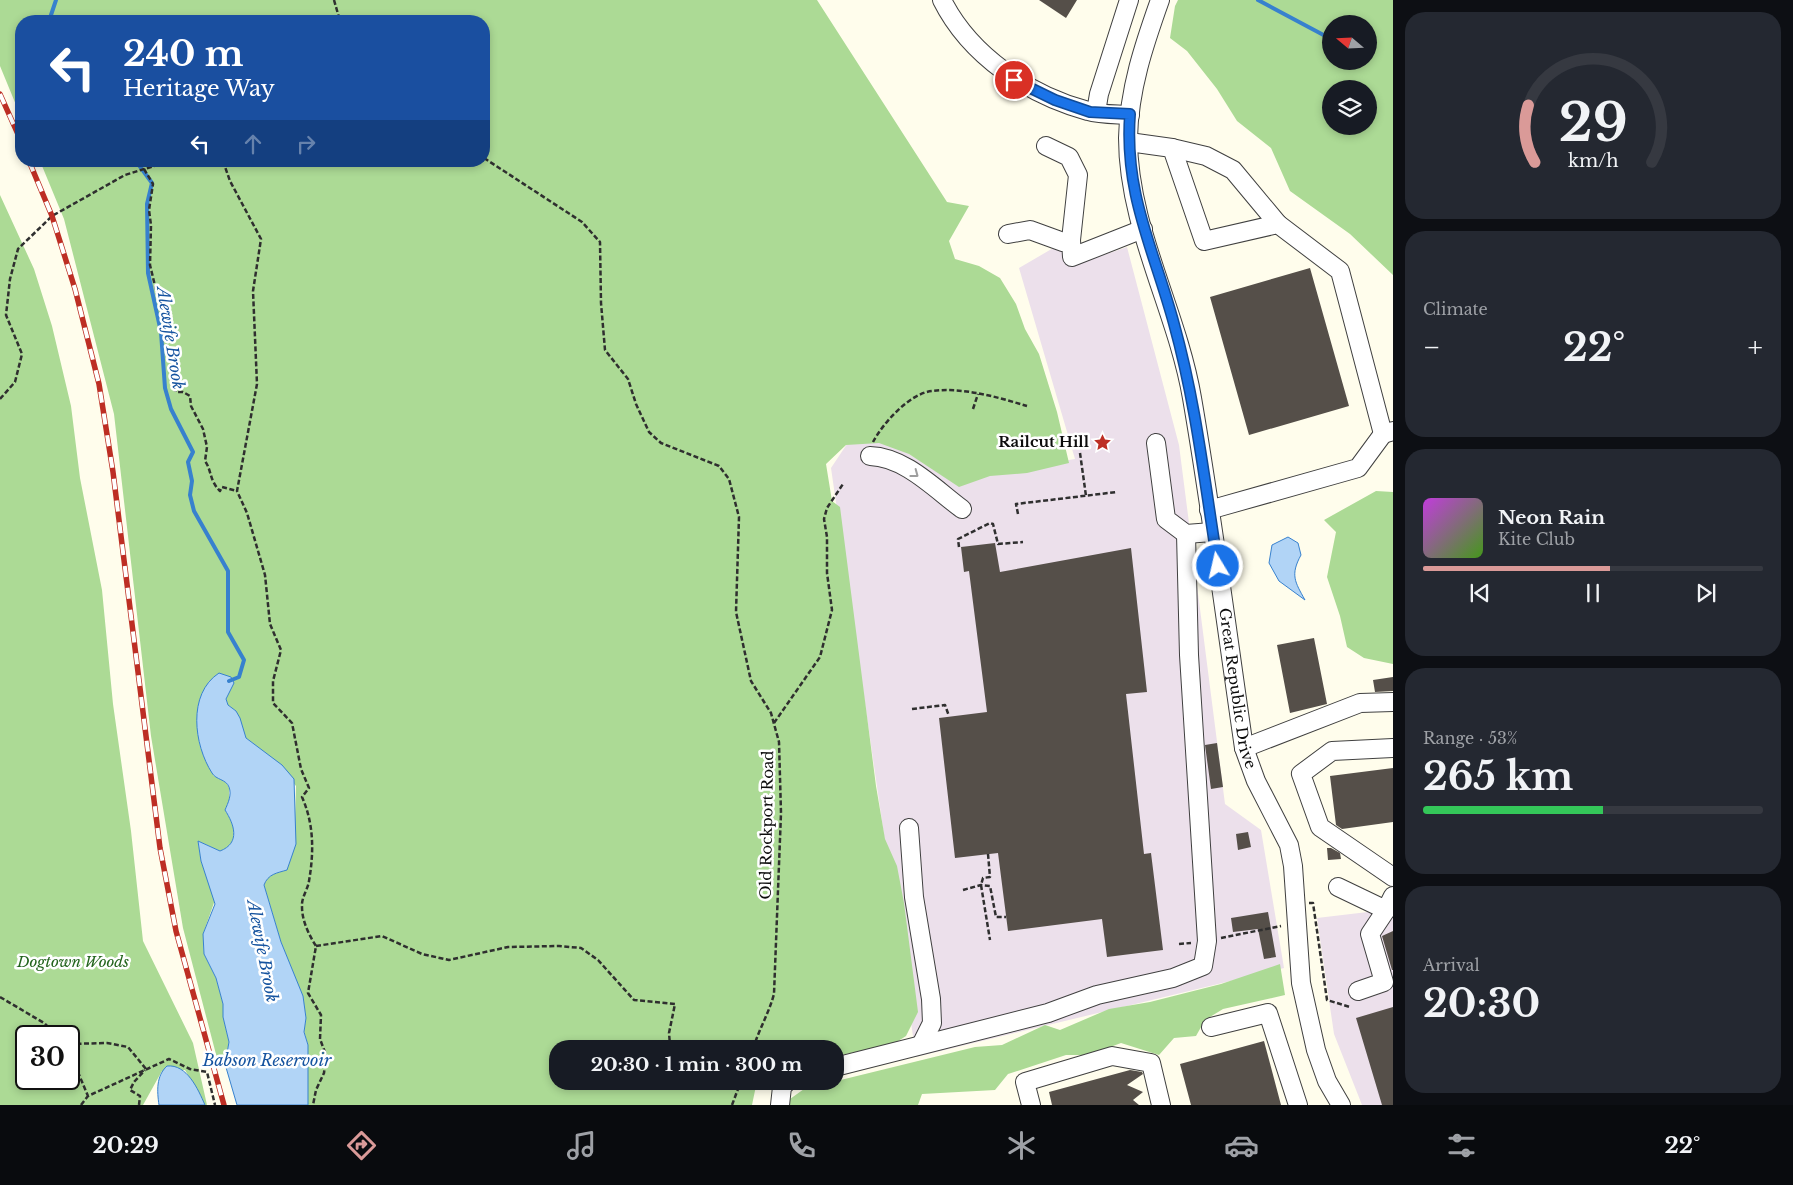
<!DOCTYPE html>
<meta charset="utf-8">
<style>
body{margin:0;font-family:"Libre Baskerville",serif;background:#242831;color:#f1f3f6;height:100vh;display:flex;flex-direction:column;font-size:19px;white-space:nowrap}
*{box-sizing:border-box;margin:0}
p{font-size:16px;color:#9ea1a6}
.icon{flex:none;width:28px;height:28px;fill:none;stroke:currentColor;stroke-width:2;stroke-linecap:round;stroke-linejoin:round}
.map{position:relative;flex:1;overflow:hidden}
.panel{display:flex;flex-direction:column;gap:12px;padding:12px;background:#0d0f14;width:400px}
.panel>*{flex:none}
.top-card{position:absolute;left:15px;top:15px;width:475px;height:152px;border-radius:20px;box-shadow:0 2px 8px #0003;background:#1a4fa0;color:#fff;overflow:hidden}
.needle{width:32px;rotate:289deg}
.buttons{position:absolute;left:1322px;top:15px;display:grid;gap:10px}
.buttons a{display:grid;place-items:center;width:55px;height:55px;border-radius:50%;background:#171b24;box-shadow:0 2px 8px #0003;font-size:25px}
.speed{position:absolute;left:15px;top:1025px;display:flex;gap:10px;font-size:25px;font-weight:700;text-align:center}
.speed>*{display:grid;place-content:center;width:65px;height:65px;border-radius:50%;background:#171b24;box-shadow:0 2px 8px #0003;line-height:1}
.speed .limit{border:2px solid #111;border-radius:8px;background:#fff;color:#111}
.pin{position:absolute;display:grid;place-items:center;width:42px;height:42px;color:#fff;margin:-21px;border:2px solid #fff;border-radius:50%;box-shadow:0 1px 5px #0007}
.me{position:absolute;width:55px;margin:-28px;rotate:351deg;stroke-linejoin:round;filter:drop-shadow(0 0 4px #0008)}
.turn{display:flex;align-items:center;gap:18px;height:105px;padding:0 25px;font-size:22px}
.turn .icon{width:65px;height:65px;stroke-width:2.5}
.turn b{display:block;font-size:35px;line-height:42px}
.lanes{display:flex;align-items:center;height:48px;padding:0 25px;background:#0003;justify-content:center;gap:25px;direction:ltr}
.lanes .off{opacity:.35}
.big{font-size:38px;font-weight:800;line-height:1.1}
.panel .widget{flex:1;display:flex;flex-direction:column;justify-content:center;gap:8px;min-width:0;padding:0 18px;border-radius:20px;background:#242831}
.panel .dial{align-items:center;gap:0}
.dial svg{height:130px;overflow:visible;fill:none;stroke:#363941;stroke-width:7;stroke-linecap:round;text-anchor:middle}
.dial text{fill:#f1f3f6;stroke:none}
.song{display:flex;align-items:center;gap:15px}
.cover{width:60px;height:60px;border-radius:8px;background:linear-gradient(135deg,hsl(290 70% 55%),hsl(100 70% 35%))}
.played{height:5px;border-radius:2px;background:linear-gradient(90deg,#da9a98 55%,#363941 55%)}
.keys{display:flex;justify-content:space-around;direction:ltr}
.heat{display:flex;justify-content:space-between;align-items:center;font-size:28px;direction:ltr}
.charge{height:8px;border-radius:4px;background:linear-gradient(90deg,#34c759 53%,#363941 0)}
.trip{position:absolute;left:549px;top:1040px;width:295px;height:50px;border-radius:20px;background:#171b24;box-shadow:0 2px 8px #0003;font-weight:800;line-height:50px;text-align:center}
.menu{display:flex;height:80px;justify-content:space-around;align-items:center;background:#090b0e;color:#9ea1a6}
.menu .icon{width:35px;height:35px}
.menu .on{color:#da9a98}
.menu b{font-size:22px;color:#f1f3f6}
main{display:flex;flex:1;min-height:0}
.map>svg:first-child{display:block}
.industrial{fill:#ece0eb}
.forest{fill:#acda95;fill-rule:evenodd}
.water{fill:#b1d4f6;stroke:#3781ce}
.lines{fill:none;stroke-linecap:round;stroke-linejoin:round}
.stream{stroke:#3781ce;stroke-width:4}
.building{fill:#554f49}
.minor-casing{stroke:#404040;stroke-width:20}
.path{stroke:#2f2f2f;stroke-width:2.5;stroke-dasharray:5 2.5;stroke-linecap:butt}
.minor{stroke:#fff;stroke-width:18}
.rail-casing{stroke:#bd2e24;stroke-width:5.5}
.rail{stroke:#fff;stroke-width:4;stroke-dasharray:11;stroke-linecap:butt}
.oneway{stroke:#9e9e9e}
.route-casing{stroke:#114b97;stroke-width:12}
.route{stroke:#1a73e8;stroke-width:9}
.labels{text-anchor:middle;stroke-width:5;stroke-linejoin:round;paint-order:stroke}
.poi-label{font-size:15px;font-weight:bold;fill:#0d0d0d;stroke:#fff;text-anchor:end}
.street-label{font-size:15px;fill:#0d0d0d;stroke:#fff}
.park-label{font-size:15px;font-style:italic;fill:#23641d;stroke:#fff}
.water-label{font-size:16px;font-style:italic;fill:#15539f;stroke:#fff}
</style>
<main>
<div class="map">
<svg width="1393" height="1105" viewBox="0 0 1393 1105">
<rect width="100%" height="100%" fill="#fffdec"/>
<path class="industrial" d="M1055 247 1080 263 1127 247 1179 445 1225 804 1261 830 1284 968 916 1057 831 468 859 426 953 479 1075 459 1019 268Z
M1393 909V1105H1362L1334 1034 1317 918Z"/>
<path class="forest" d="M0 0H817L947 202 969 206 949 241 955 259 979 266 1000 278 1016 304 1025 329 1039 354 1057 412 1069 463 1027 473 990 476 959 487 909 454 879 443 846 445 826 464 832 501 840 507 876 786 885 839 897 866 904 903 918 1012 906 1036 892 1045 835 1056V1049H558V1081H757L752 1105H308V1045L304 1031 306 1018 303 997 281 942 264 885C267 877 274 872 282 871L295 823 296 786 274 760 246 738 236 711 228 705 226 699 228 694 209 681 197 714 200 746 214 776 226 782 229 788V801L225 810C234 824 241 843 220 851L198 841 201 861 215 900 203 934 204 954 216 978 223 1004V1017L229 1042 226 1056 218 1062 183 928 151 736 114 414 64 219 40 161H484V21H21V117L0 66Z
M1178 0H1393V275L1350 234 1290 191 1271 148 1237 121 1217 89 1187 51 1170 38 1175 6ZM1331 24H1369V61H1331ZM1331 89H1369V126H1331Z
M0 195 34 269 52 326 71 406 80 478 102 590 113 704 131 831 143 941 193 1043 207 1105H205L185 1070 162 1071 143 1105H0ZM26 1036H69V1079H26Z
M1376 491 1393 492V664L1364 658 1347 647 1340 616 1327 577 1336 532 1324 520Z
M1280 964 1285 995 1223 1009 1205 1020 1196 1036 1174 1038 1159 1055 1121 1043 1089 1055H1066L1008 1074 995 1090 922 1094 918 1105H790V1099L804 1089 975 1047 1002 1045 1045 1025 1060 1030 1109 1009 1150 1002 1221 984Z"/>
<path class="water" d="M1288 537 1298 543 1301 555C1290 575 1295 582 1305 600L1279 581 1269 563 1272 545Z
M219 673 231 677 234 683 226 699 228 705 236 711 240 718 246 738 282 765 294 779 296 844 287 870C277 873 268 874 264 885L281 942 303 996 306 1018 304 1032 308 1045V1105H237L225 1064 229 1042 223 1017V1004L216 978 204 954 203 934 215 904 201 861 198 841 220 851C241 843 234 824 225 810 228 803 232 795 229 787 226 779 216 780 212 773 194 745 187 694 219 673Z
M167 1066C187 1064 198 1089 205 1105H159C157 1091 156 1076 167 1066Z"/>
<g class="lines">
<path class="stream" d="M1258 0 1331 39
M49 21 56 0
M136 161 152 183 147 204 148 273 161 332 165 388 171 409 193 452 188 462 192 481 190 495 194 511 228 571V632L244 660 239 677 229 681"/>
</g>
<path class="building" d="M1039 0H1077L1066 18Z
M1310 268 1349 406 1249 435 1210 297Z
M995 543 1000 572 1131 548 1147 692 1126 694 1144 854 1151 853 1163 950 1107 957 1102 919 1008 931 998 853 955 858 939 718 987 712 969 571 964 572 961 547Z
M1314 638 1327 704 1290 713 1277 645Z
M1393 677V691L1375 692 1373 680Z
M1217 743 1223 787 1211 789 1205 745Z
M1393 768V822L1342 829 1336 825 1330 776Z
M1248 832 1251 847 1238 850 1236 834Z
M1327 848H1331L1340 853 1341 859 1328 860Z
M1268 912 1276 957 1264 959 1258 929 1233 932 1231 918Z
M1393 931V970H1392L1382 936Z
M1393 1007V1105H1382L1356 1018Z
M1264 1041 1281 1105H1191L1180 1064Z
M1130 1070 1142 1072 1143 1074 1127 1085 1143 1092 1133 1100 1139 1105H1052L1049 1092Z"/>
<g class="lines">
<defs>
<g id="minor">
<path d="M942 0C970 56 1029 95 1088 111 1101 115 1117 114 1130 115"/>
<path id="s1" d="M1160 0C1144 45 1129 89 1128 138 1128 228 1177 310 1192 398 1212 514 1227 631 1244 748L1256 781 1289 845 1293 866 1301 983 1316 1050 1327 1081 1341 1105"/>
<path d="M1096 112 1099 94 1129 0"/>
<path d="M1129 142 1172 148 1204 241 1278 224 1340 271 1383 434 1393 431"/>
<path d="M1046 146 1069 157 1078 175 1071 240 1072 257 1143 229"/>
<path d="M1172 148 1206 156 1233 170 1278 224"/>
<path d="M1008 234 1030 230 1063 242 1071 240"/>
<path d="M1156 443 1166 519 1186 534 1212 532"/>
<path d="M870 456C905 457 935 489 962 509"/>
<path d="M1209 510 1358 468 1383 434"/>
<path d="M1244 748 1360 703 1393 702"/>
<path d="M1393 748 1332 751 1301 774 1320 827 1393 877"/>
<path d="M909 828 914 897 931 999 932 1023 922 1043"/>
<path d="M1338 887 1386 910 1393 896"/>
<path d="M1358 991 1384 982 1370 934 1386 910"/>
<path d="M1211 1027 1268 1013 1298 1105"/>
<path d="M835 1067 1048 1013 1097 995 1173 978 1203 966 1207 941 1189 655 1186 534"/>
<path d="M780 1105 782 1087 788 1081"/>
<path d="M1031 1105 1025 1082 1112 1056 1151 1063 1161 1105"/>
</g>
</defs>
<use href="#minor" class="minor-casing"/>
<path class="path" d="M334 0 340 21
M333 21 338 17
M484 158 582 222 600 242 601 303 605 350 628 379 636 404 649 432 661 443 719 466 729 479 739 517 736 612 751 681 771 713 779 742 781 813 774 994C769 1013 759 1029 753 1049
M223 161 230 181 261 239 253 291 257 384 237 491 247 513 265 575 270 624 281 650 273 681V703L292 723 301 769 309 788 302 797C314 824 314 852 309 881 308 889 301 898 302 907 302 921 309 935 316 946L308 993 321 1015 320 1039 326 1055 324 1073 316 1090 313 1105
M144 169 153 184 149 210 151 225 150 265 163 319 165 343 175 364 173 383 176 392H183L190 396 191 406 203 429 207 447 205 461C212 471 209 480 220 491L222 487 237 491
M0 399 15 382 22 354 6 315 10 279 18 249 52 216 125 175 170 161
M973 409 978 394
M873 442C883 423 910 393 932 391 963 387 997 397 1027 406
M1080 453 1086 496
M1018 514 1016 504 1117 492
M959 547 958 539 990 523 993 524 998 544 1023 542
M912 709 945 705 949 716
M774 723 820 657 832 610 827 573V537L824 519 827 508 843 484
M988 854 990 877 983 878 981 885 990 940
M963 890 981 885 990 886 996 917H1006
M1309 903H1313L1327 1000 1350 1007
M1221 938 1281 926
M1179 944 1191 943
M316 946 382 936 422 954 449 960 508 947 559 946 581 948 598 960 634 1000 675 1004 669 1033 670 1045 674 1049
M0 997 44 1023 58 1036
M69 1044 107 1043 128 1047 146 1069
M69 1051 88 1096
M757 1081 768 1085
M81 1105 88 1096 169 1059 190 1069 207 1072 215 1105
M139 1105 140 1096 130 1090 134 1082 145 1070
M732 1105 741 1081"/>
<use href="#minor" class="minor"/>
<defs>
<path id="rail" d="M0 94 21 141
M29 161 52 216 75 289 99 384 113 472 160 848 176 931 224 1105"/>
</defs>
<use href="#rail" class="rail-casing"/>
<use href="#rail" class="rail"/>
</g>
<defs><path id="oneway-chevron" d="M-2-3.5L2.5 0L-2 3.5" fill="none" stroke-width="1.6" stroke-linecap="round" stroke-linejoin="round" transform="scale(1.25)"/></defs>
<use class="oneway" href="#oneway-chevron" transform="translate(915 474) rotate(37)"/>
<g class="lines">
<defs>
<path id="route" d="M1014 80 1055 100 1090 112 1130 114C1124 194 1154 250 1174 324 1196 403 1205 485 1218 566"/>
</defs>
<use href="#route" class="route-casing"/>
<use href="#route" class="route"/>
</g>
<defs>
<symbol id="sight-bare" viewBox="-9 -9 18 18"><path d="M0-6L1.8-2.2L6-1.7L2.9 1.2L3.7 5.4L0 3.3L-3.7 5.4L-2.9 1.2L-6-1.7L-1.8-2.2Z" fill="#bd2e24" stroke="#fff" stroke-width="2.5" paint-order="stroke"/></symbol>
</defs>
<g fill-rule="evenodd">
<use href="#sight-bare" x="1090" y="430" width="25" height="25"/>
</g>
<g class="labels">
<g class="poi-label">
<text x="1089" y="447">Railcut Hill</text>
</g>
<g class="street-label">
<text dy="5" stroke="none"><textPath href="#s1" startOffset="705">Great Republic Drive</textPath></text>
<text transform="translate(767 825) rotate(-89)" y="5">Old Rockport Road</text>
</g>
<g class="park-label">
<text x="73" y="967">Dogtown Woods</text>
</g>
<g class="water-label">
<text transform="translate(171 338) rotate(81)" y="6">Alewife Brook</text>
<text transform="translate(263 951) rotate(79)" y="6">Alewife Brook</text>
<text x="267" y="1066">Babson Reservoir</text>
</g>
</g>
</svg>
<div class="buttons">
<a><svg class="needle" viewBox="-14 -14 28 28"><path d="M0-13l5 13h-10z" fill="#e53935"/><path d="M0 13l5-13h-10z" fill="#9ea1a6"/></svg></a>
<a><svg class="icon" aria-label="layers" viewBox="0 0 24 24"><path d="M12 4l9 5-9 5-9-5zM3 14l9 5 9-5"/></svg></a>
</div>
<div class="speed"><div class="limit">30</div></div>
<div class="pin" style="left:1014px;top:80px;background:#d93025"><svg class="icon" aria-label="arrive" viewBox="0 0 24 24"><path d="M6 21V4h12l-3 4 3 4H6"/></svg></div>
<svg class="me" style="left:1218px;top:566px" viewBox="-20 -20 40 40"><circle r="17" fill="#1a73e8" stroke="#fff" stroke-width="3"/><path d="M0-11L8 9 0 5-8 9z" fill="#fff"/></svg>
<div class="trip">20:30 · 1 min · 300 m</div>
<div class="top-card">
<div class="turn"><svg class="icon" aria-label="left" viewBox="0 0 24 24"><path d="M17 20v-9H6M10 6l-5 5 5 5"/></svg><div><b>240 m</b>Heritage Way</div></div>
<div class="lanes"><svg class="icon" aria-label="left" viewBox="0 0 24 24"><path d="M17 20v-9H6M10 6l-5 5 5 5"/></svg><svg class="icon off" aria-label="ahead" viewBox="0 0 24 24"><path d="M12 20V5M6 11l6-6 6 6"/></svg><svg class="icon off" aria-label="right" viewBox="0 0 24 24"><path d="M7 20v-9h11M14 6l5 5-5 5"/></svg></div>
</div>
</div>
<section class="panel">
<div class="widget dial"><svg viewBox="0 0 100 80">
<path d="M14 69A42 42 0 1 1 86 69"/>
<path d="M14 69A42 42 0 0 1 10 34" stroke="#da9a98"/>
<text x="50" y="56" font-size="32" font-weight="700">29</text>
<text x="50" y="72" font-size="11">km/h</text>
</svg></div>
<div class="widget"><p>Climate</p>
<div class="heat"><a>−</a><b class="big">22°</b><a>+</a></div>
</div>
<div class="widget">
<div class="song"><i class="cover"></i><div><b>Neon Rain</b><p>Kite Club</p></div></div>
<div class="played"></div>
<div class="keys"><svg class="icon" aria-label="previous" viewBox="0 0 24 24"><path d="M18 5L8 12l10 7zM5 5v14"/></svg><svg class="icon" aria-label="pause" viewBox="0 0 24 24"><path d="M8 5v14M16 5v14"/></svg><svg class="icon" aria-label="next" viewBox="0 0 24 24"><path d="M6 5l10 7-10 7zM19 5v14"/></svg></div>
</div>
<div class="widget"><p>Range · 53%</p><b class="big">265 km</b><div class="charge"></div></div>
<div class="widget"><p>Arrival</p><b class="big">20:30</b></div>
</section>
</main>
<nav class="menu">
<b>20:29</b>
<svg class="icon on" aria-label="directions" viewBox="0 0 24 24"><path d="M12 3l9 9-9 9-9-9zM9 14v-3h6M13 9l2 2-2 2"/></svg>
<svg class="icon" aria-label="music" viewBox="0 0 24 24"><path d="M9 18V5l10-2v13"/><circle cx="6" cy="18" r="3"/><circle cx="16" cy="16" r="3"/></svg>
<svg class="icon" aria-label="phone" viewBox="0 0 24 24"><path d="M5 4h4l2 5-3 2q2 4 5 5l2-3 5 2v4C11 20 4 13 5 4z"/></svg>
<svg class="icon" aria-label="climate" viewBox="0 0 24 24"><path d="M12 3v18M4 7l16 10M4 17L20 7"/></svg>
<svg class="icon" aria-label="car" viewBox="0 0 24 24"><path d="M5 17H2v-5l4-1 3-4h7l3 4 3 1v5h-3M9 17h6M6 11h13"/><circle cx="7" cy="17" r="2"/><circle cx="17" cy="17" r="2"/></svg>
<svg class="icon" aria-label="filters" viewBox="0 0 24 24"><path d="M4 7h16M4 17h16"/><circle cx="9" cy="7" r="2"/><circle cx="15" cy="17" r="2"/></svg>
<b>22°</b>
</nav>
